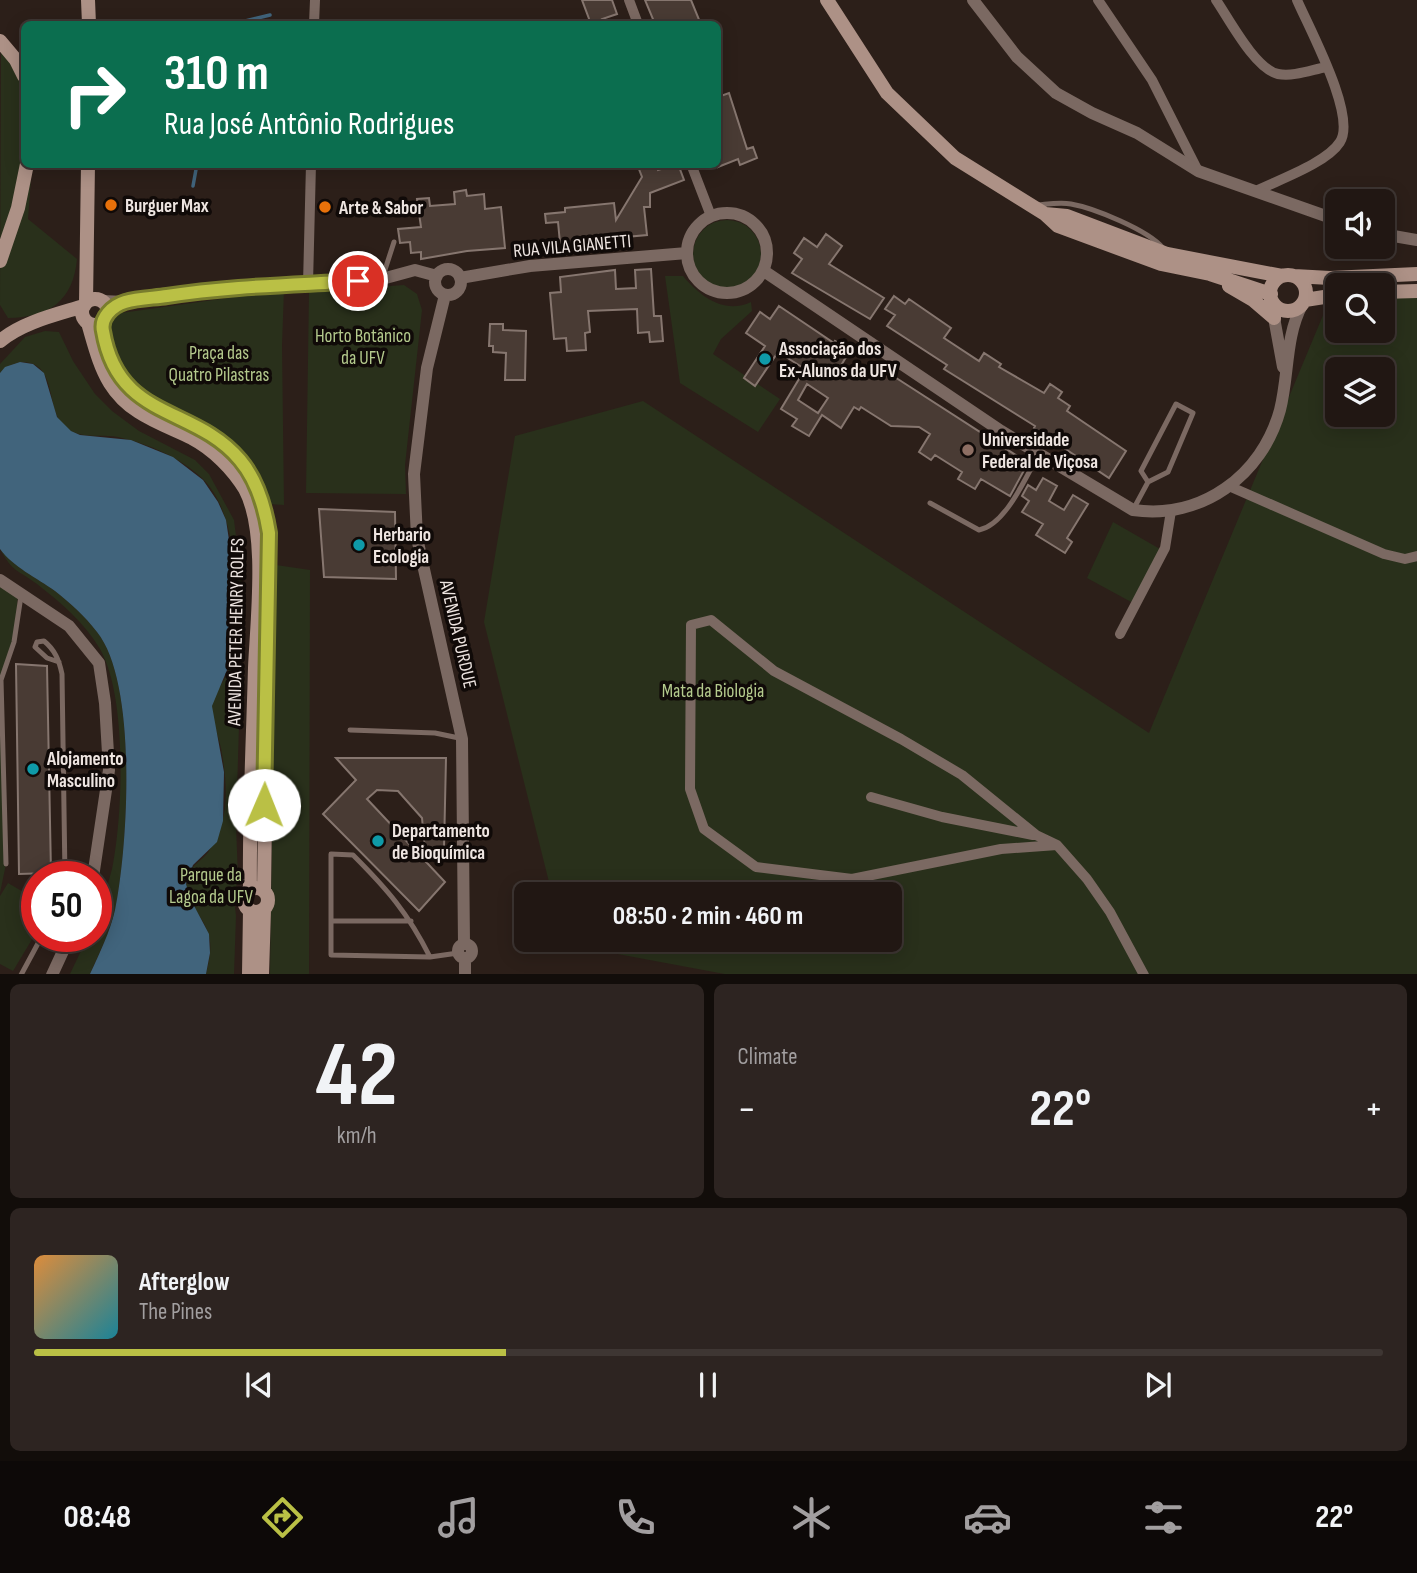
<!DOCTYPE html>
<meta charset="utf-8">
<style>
body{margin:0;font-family:"Sofia Sans Condensed",sans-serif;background:#2d2421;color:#f1f3f6;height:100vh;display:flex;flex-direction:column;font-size:26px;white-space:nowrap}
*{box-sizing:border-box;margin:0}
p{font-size:23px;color:#a29fa0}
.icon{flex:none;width:38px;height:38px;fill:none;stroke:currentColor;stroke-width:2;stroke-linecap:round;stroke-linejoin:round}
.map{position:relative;height:974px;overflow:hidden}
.details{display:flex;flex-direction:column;gap:10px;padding:10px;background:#120d0a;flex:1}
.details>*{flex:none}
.banner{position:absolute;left:21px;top:21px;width:700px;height:147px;border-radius:10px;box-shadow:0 4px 18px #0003,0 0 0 2px #3e3633;background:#0b6e4f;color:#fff;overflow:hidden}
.fabs{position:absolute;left:1325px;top:189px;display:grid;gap:14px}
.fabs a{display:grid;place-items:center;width:70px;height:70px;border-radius:10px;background:#211713;box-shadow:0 4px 18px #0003,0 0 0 2px #3e3633;font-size:35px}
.speed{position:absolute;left:21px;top:861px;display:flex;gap:14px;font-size:35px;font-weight:700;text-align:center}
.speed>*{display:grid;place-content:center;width:91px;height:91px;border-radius:50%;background:#211713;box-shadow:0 4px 18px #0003,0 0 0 2px #3e3633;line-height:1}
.speed .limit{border:10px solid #d22;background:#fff;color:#111}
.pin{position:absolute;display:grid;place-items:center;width:60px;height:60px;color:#fff;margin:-30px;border:4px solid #fff;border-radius:50%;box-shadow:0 2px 7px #0007}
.me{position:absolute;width:77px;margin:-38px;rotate:1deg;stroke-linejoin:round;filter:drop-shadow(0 0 5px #0008)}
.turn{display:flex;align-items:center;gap:24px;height:147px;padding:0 28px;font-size:32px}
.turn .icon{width:91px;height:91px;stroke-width:2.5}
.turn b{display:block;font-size:49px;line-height:60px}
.big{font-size:52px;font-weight:700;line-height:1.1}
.details .card{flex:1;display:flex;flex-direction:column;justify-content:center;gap:10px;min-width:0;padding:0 24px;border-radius:10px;background:#2d2421}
.details .dial{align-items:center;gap:0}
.dial b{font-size:91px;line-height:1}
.song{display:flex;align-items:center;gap:21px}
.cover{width:84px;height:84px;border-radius:10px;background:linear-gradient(135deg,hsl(30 70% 55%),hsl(190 70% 35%))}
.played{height:7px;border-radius:4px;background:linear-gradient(90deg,#bac045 35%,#3e3633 35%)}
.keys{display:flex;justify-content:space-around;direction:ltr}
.heat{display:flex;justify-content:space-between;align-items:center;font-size:38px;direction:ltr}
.details .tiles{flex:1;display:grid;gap:10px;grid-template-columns:1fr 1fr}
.card:last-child{grid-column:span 2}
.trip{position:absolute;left:514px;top:882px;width:388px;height:70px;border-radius:10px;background:#211713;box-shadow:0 4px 18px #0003,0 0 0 2px #3e3633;font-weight:700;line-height:70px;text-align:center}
.tab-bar{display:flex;height:112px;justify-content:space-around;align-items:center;background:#0d0908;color:#a29fa0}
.tab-bar .icon{width:49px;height:49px}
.tab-bar .selected{color:#bac045}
.tab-bar b{font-size:32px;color:#f1f3f6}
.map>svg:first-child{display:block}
.green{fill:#29301b;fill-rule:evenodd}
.water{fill:#41647c}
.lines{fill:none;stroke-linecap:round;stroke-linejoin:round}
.stream{stroke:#41647c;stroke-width:3.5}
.building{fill:#493b34;stroke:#86766f;stroke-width:2;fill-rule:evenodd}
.service{stroke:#7b6962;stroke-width:5}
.minor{stroke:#7b6962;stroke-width:10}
.tertiary{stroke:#7b6962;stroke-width:12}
.secondary{stroke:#ad9186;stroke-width:14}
.route-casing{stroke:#797d2d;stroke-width:18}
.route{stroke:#bac045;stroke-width:12}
.food-dot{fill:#e8710a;stroke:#100a08;stroke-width:2.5}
.culture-dot{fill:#0f9aa8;stroke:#100a08;stroke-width:2.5}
.education-dot{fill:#8d6e63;stroke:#100a08;stroke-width:2.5}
.labels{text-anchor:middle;stroke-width:7;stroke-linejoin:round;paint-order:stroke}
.poi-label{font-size:19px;font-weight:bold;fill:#eee5e1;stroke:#100a08;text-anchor:start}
.street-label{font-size:19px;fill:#eee5e1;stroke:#100a08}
.park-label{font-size:19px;fill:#b4ca8d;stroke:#100a08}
</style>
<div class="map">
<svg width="1417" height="975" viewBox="0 0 1417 975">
<rect width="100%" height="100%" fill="#2c1f19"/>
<path class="green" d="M1 47 18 68 24 88V164L32 166 28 219 77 259C73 301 50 317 8 318L0 305Z
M693 254a34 34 0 1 1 68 0a34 34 0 1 1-68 0Z
M665 276H683C700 296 724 315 751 302L752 311 721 339 713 354 780 399 758 432 680 383Z
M404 285 417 294 422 310 405 465 406 494 306 493 309 292Z
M284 290 282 345 284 505 268 504 117 365 109 329 111 321 121 313Z
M1383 293 1417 295V974L730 975 564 944 563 940H891V894H552L484 622 515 436 643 401 1149 733 1331 296 1337 295V331H1382ZM1337 369H1382V415H1337Z
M45 331 59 332 73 361 95 394 112 411 139 431 195 460 209 474 234 520 243 593 236 825 238 877 234 898 236 916 234 974H206C209 961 213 947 208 933 203 915 183 900 187 880 189 865 202 862 209 851 214 843 220 831 222 822 229 801 225 770 221 748 218 735 212 720 212 707 212 692 226 682 229 668 239 616 243 519 203 479 180 457 149 444 118 437 98 433 79 441 63 425 46 407 57 363 23 362 15 362 6 367 0 373V364L25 337Z
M1113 522 1160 549 1133 603 1087 578Z
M0 549C13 567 37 578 55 591 70 603 85 616 97 632 138 683 128 847 115 910 110 932 99 953 90 974H70L88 936H96C96 910 108 889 113 864 123 811 127 696 100 649 85 623 60 602 37 584 17 569 13 573 0 549Z
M276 565 310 570 309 974 270 975Z
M0 580 18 594 14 642 1 680 6 864 0 893Z
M8 883 37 900V931L13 971 0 964V896Z"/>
<path class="water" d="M20 362 33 364 44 373 57 417 71 431 80 435 131 440 173 457 203 480 218 502 226 520 233 567 232 658 212 706 224 772 223 821 217 842 193 865 186 884 191 900 209 934 210 953 206 974H90C99 954 110 932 115 910 128 847 138 683 97 632 85 616 70 603 55 591 37 578 13 567 0 549V373L5 367Z"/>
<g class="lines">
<path class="stream" d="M233 24 270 15
M193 186 197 164"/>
</g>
<path class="building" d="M582 0H612L617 14 602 19 604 24H591Z
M645 0H691L700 22 655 24Z
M729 93 747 149 753 147 757 158 740 165 738 159 718 167V97Z
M637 164H656L658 170 678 164 684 180 650 193V207H644L647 235 560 243 558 222 546 223 545 214 565 212V208L614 203 616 220 642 177Z
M466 190 467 196 484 194 485 209 501 207 505 248 467 251 421 259V252L411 253 410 242 400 243 398 229 421 227 417 199 429 198 430 206 455 204 454 192Z
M826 234 842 246 829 264 884 298 870 319 792 273 802 259 794 253 804 238 817 247Z
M651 269 654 316H661L663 341 650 342 649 332 638 333 637 309 588 311 590 332 585 333 586 350 567 351 566 338 554 339 550 293 561 292 560 277 615 270 616 289 636 288 635 270Z
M894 296 905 304 909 299 951 328 944 338 979 361 984 353 1001 364 999 367 1044 393 1050 384 1062 392 1058 398 1070 406 1067 411 1126 451 1109 478 1034 428 1035 426 944 369 947 365 887 326 895 315 885 309Z
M779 306 834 343 835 341 850 350 842 364 863 378 873 363 1028 463 1010 496 981 479 975 489 958 479 962 472 935 455 931 460 919 452 930 434 919 427 891 426 861 407 859 410 854 407 841 428 822 415 809 436 792 426 797 419 781 409 805 369 778 352 755 386 744 378 765 346 746 333 760 312 770 319ZM807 384 828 398 818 413 798 400Z
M490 324H503V330L526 331 525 380H505L506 353 493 352V346H489Z
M1043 478 1057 486 1049 501 1064 510 1073 495 1088 504 1067 538 1072 542 1065 553 1036 535 1043 524 1022 512 1029 501 1022 496 1028 485 1036 490Z
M319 509 395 512 396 579 324 577Z
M16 664 47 666 51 873 19 874Z
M336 758H446L444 849 425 850 422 818 398 791 377 790 367 799 445 882 419 911 323 814 356 780Z"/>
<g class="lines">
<path class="service" d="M1038 205C1049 204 1060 202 1071 204 1094 208 1148 230 1163 248
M382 279 394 242
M930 503 979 530C1006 525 1026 476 1039 454
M1134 508 1148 482 1168 472 1193 413 1176 404 1141 471 1148 482
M59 662 47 658 35 647 37 642 44 641C55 650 59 660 62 674L65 877
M350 730 435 733 459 738
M6 864 1 680 14 642 21 596
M332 921H411
M430 957C408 913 387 889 353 855L331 854V955L430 957 458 953
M21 975 42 936"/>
<path class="minor" d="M629 0 638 24
M1098 0 1152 80 1198 171
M1216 0C1229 19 1255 69 1278 74 1293 77 1311 70 1326 67
M314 24 315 0
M691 164 711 216
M1256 191C1278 180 1327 163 1340 142 1357 116 1309 28 1297 0
M308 284 311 164
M1231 487 1384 554 1405 559 1417 556
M1120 634 1165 548 1171 511
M871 797 942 817 1033 835
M1057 845 1001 849 852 879 756 867 704 829 690 789 691 625 711 620 774 671 901 739 962 775 1036 835 1057 845 1087 879 1110 912 1144 975"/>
<path class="tertiary" d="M973 0 1017 57 1056 93 1092 113 1137 133 1198 171 1337 220
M687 253a40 40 0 1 1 80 0a40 40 0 1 1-80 0Z
M1382 234 1417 240
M435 282a13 13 0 1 1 26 0a13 13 0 1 1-26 0Z
M764 271 1001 431 1133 510C1201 520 1262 476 1280 410 1289 375 1285 337 1302 305
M460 278 530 266 687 253
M445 295 427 368 414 474 417 538 462 739 464 943
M102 301 125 302 191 292 382 279 415 270 437 276
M1275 305V323L1283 367
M0 580 69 626 99 663 105 703 109 770 93 877
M458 951a7 7 0 1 1 14 0a7 7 0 1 1-14 0Z
M465 958V975
M52 975 70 936"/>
<path class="secondary" d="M88 0 89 24
M827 0 887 93 955 158 1045 214 1058 226 1161 264 1210 274 1271 294
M0 41 16 60 24 76
M1045 214 1067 216 1167 254 1282 276
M0 261 18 208 27 164
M1270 293a18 18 0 1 1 36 0a18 18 0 1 1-36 0Z
M1294 276 1330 278 1417 274
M1229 286 1253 300 1274 318
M1382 292 1417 291
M82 312a13 13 0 1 1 26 0a13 13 0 1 1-26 0Z
M1305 300 1337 295
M86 303 88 164
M88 323C94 343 99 365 110 383 129 414 161 423 192 438 213 449 233 469 245 489 268 531 257 620 255 668 253 742 249 816 250 890
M101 324C119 426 188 399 240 459 257 480 265 508 269 533L264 891
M0 341C23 322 55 315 84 306
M244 900a12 12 0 1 1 24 0a12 12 0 1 1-24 0Z
M249 975 250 910
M262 975 264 910"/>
</g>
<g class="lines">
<defs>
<path id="route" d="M264 805 269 533C265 508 257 480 240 460 194 405 118 421 103 331 100 318 112 306 125 302 138 298 154 298 167 296 231 286 295 285 358 281"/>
</defs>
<use href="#route" class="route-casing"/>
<use href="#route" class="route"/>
</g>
<g class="food-dot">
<circle cx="111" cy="205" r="7"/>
<circle cx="325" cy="207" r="7"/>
</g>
<g class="culture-dot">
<circle cx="765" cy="359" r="7"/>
<circle cx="359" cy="545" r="7"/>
<circle cx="33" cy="769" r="7"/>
<circle cx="378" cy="841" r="7"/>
</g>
<circle class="education-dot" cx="968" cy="450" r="7"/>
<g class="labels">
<g class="poi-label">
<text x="125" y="212">Burguer Max</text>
<text x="339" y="214">Arte &amp; Sabor</text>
<text x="779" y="355">Associação dos<tspan x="779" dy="22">Ex-Alunos da UFV</tspan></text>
<text x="982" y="446">Universidade<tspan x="982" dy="22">Federal de Viçosa</tspan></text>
<text x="373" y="541">Herbario<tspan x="373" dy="22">Ecologia</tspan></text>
<text x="47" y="765">Alojamento<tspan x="47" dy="22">Masculino</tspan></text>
<text x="392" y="837">Departamento<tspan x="392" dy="22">de Bioquímica</tspan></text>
</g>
<g class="street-label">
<text transform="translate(572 245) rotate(-5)" y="7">RUA VILA GIANETTI</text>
<text transform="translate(235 632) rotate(-89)" y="7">AVENIDA PETER HENRY ROLFS</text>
<text transform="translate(459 634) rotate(77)" y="7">AVENIDA PURDUE</text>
</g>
<g class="park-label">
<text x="363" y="342">Horto Botânico<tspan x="363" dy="22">da UFV</tspan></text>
<text x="219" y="359">Praça das<tspan x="219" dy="22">Quatro Pilastras</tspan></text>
<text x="713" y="697">Mata da Biologia</text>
<text x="211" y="881">Parque da<tspan x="211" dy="22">Lagoa da UFV</tspan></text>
</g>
</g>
</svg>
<div class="fabs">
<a><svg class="icon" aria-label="sound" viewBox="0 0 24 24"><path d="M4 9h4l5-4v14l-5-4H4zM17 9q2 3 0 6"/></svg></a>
<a><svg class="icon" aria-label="search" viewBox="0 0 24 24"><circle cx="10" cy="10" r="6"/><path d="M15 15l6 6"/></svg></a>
<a><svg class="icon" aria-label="layers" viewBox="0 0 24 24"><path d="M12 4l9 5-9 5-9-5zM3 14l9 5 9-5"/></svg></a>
</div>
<div class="speed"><div class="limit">50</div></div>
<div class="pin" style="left:358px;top:281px;background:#d93025"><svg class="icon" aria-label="arrive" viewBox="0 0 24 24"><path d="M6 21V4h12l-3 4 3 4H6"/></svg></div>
<svg class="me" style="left:264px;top:805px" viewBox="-20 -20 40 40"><circle r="19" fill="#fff"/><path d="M0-13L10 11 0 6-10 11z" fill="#bac045"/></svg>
<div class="trip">08:50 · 2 min · 460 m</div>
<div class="banner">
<div class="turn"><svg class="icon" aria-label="right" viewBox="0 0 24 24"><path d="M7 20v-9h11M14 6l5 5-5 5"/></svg><div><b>310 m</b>Rua José Antônio Rodrigues</div></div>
</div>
</div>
<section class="details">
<div class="tiles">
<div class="card dial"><b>42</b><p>km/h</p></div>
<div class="card"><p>Climate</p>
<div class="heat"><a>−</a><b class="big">22°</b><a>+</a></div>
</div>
<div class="card">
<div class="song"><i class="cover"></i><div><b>Afterglow</b><p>The Pines</p></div></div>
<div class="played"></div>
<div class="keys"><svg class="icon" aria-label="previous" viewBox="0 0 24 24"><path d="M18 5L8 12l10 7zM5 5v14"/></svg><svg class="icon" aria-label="pause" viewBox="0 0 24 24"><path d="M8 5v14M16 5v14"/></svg><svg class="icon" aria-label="next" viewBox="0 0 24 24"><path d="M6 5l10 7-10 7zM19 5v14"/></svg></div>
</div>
</div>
</section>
<nav class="tab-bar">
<b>08:48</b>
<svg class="icon selected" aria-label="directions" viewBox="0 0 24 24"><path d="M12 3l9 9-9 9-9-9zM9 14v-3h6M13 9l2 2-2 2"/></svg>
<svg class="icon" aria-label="music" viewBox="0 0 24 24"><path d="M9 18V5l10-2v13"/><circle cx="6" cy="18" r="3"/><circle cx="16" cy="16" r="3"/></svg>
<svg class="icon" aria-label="phone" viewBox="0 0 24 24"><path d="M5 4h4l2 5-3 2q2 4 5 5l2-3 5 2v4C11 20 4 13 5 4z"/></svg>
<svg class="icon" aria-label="climate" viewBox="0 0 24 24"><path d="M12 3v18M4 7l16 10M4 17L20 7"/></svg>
<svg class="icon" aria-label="car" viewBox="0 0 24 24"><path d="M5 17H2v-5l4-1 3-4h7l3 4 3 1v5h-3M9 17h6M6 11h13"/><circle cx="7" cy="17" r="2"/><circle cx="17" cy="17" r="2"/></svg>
<svg class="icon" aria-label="filters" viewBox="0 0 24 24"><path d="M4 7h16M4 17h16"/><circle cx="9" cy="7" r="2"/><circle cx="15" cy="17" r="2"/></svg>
<b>22°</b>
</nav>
